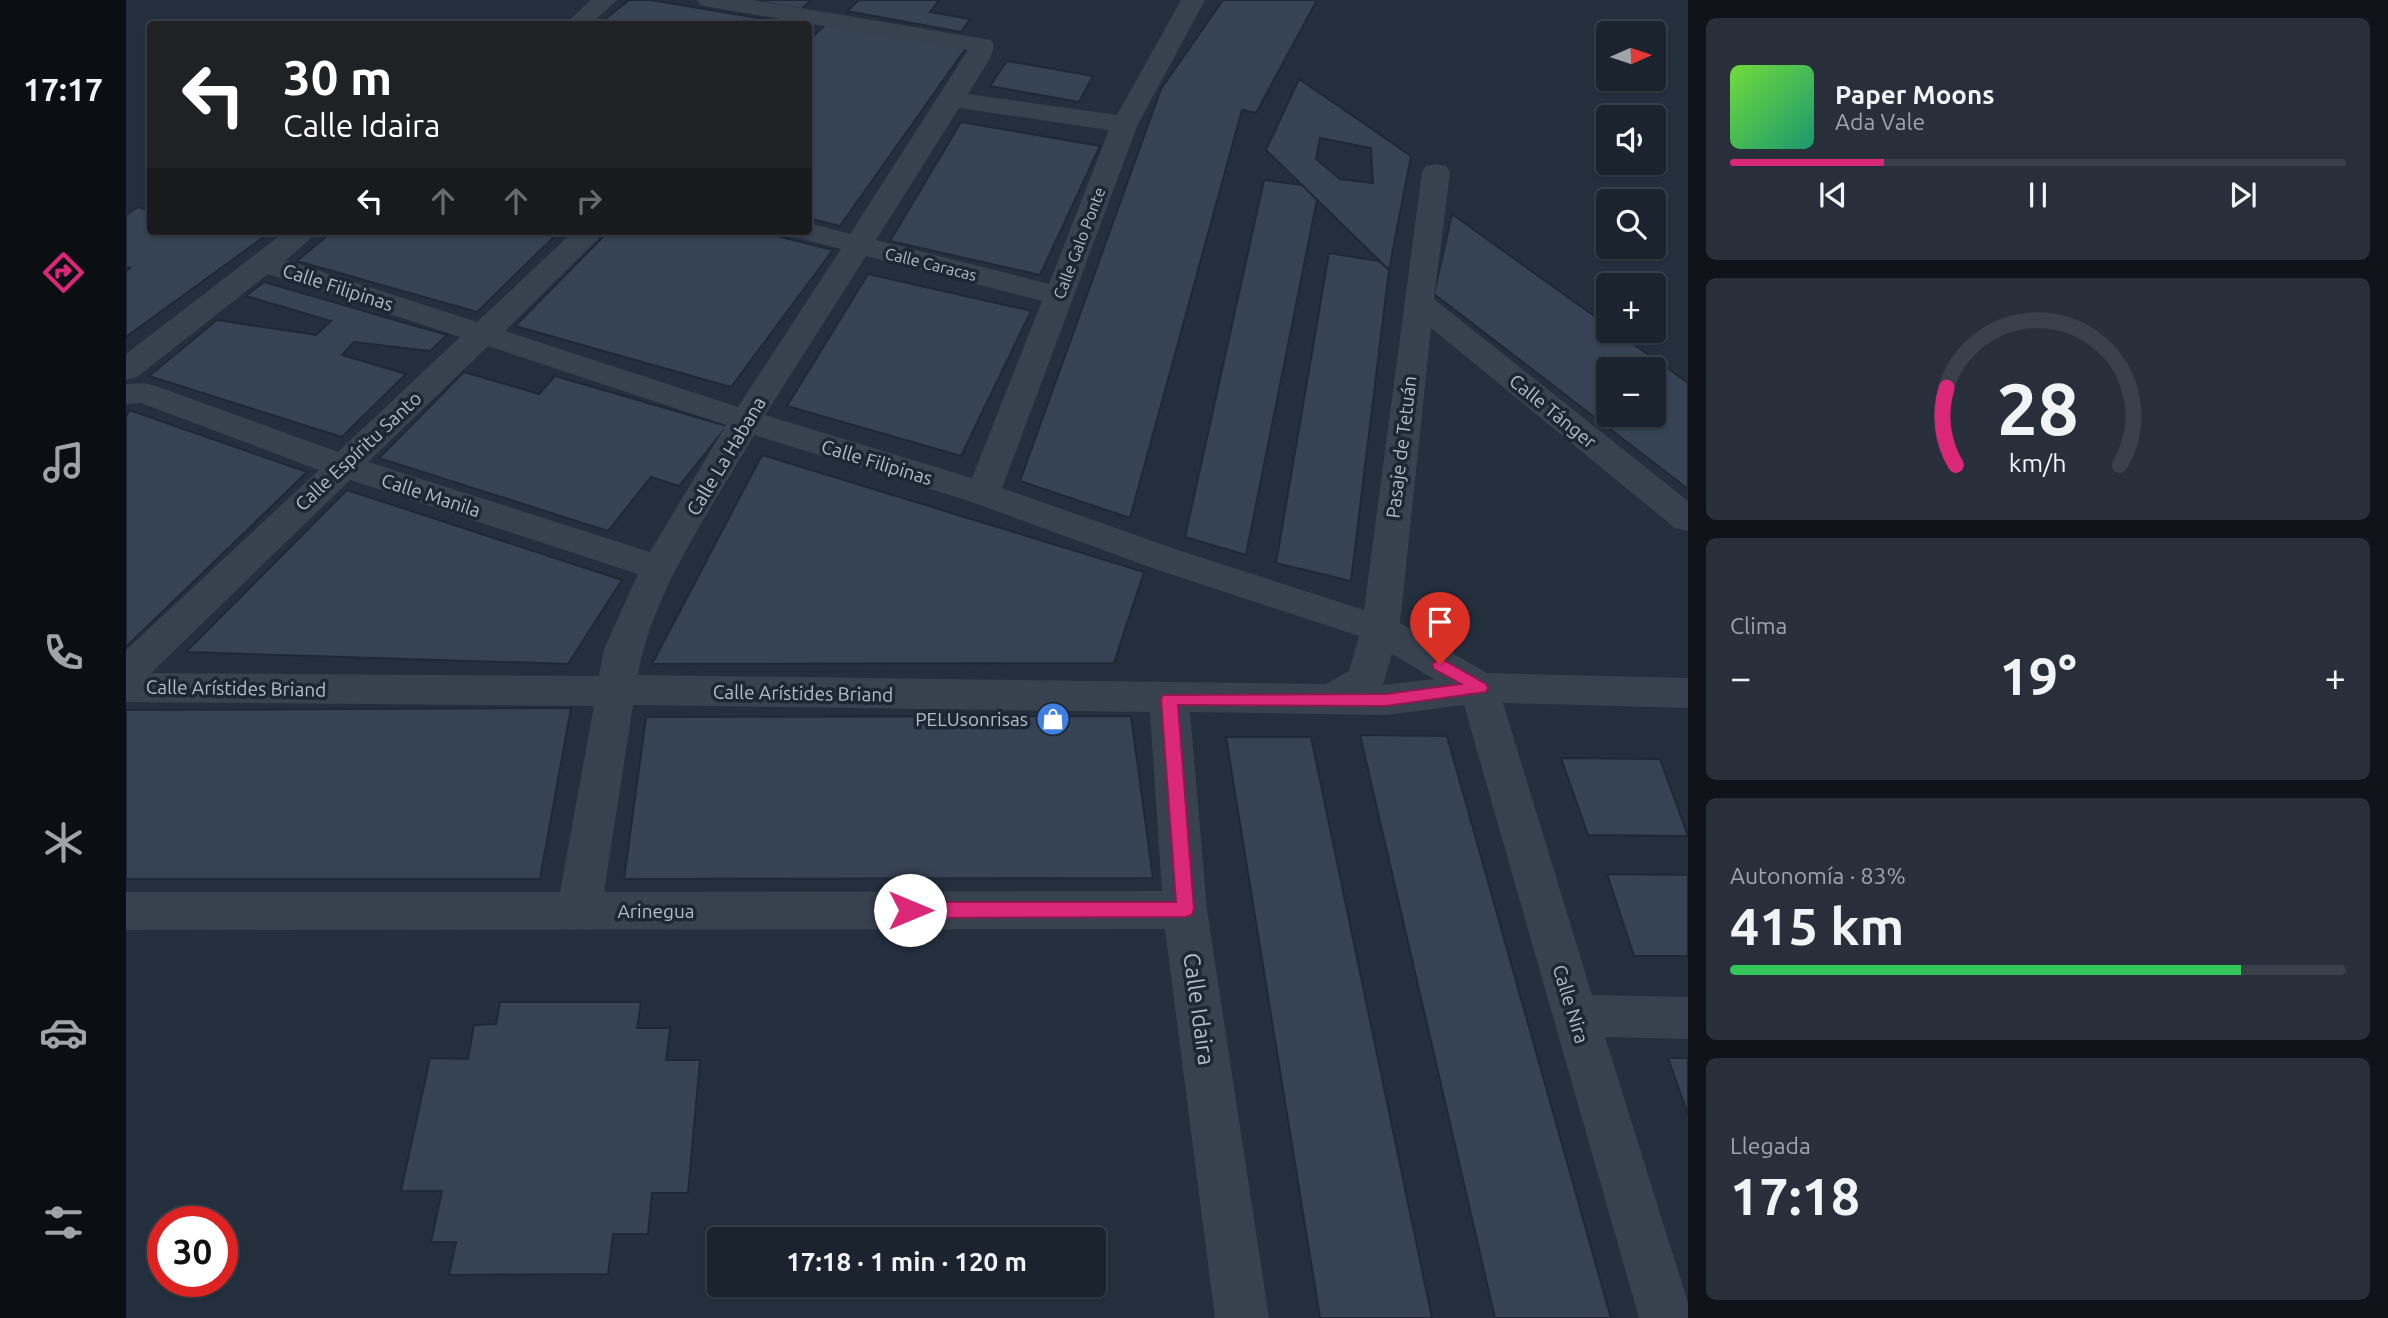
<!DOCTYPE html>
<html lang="es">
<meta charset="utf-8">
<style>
body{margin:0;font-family:Ubuntu,sans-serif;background:#282f3a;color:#f1f3f6;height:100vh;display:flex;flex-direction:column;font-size:26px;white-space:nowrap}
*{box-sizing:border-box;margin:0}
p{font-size:23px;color:#a0a4aa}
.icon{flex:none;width:38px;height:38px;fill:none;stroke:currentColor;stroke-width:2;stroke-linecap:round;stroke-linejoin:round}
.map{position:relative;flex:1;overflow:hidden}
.panel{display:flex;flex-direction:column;gap:18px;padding:18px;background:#0f1319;width:700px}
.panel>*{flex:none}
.top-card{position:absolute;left:21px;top:21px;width:665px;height:214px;border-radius:7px;box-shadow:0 2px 5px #0004,0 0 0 2px #39404a;background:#202124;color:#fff;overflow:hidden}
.needle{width:46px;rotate:87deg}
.controls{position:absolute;left:1470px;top:21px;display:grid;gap:14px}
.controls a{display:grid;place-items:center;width:70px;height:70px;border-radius:7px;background:#1b232e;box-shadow:0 2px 5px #0004,0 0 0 2px #39404a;font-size:35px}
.speed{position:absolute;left:21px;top:1206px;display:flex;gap:14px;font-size:35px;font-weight:700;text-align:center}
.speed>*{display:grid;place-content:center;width:91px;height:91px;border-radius:50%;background:#1b232e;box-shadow:0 2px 5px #0004,0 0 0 2px #39404a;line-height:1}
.speed .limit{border:10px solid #d22;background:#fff;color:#111}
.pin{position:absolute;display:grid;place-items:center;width:60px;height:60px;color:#fff;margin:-72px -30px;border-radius:50% 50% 50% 0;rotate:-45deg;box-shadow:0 0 7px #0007}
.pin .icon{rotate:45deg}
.me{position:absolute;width:77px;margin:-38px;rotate:90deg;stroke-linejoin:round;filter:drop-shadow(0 0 5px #0008)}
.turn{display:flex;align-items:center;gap:24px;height:147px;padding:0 21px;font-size:32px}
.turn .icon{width:91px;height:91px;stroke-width:2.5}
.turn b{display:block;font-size:49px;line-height:60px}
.lanes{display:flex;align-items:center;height:66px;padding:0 21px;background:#0003;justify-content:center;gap:35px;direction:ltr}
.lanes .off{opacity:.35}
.big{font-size:52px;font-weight:600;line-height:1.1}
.panel .widget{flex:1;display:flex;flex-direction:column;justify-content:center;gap:10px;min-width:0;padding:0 24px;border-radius:10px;background:#282f3a}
.panel .dial{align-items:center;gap:0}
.dial svg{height:182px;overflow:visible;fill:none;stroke:#39404a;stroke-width:7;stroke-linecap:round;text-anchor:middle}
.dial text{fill:#f1f3f6;stroke:none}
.song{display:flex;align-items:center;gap:21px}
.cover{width:84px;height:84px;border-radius:10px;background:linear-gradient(135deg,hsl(100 70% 55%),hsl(160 70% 35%))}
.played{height:7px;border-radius:4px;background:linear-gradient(90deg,#db2777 25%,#39404a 25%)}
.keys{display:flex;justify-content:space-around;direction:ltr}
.heat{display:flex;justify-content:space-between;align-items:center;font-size:38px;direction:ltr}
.charge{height:10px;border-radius:5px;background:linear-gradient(90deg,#34c759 83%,#39404a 0)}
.trip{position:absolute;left:581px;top:1227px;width:399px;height:70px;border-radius:7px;background:#1b232e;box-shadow:0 2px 5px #0004,0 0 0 2px #39404a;font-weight:600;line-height:70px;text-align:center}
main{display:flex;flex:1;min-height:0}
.tab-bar{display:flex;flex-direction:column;width:126px;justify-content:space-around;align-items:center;background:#0b0e12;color:#a0a4aa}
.tab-bar .icon{width:49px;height:49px}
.tab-bar .active{color:#db2777}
.tab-bar b{font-size:32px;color:#f1f3f6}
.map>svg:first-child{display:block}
.building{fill:#364354;stroke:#1f2835;stroke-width:2;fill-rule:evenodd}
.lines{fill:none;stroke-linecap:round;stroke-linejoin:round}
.minor{fill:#38414e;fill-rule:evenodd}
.route{fill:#db2777;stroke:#8e194d;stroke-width:2}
.labels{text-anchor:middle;stroke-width:7;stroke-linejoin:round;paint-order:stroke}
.far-street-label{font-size:16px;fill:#b4bcc9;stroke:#1d2633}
.street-label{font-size:19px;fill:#b4bcc9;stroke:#1d2633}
.poi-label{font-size:19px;fill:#b4bcc9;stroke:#1d2633;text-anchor:end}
.near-street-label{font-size:23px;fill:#b4bcc9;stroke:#1d2633}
</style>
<main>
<nav class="tab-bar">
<b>17:17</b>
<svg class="icon active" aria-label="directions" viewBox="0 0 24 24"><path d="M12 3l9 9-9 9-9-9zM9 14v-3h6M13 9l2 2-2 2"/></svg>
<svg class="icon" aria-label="music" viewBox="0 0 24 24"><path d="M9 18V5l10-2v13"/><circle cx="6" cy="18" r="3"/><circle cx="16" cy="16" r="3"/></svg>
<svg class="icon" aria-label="phone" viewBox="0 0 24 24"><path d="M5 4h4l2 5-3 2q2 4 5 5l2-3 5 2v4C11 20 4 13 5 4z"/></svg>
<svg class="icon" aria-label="climate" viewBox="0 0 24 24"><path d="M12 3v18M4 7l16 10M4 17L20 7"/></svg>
<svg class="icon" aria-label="car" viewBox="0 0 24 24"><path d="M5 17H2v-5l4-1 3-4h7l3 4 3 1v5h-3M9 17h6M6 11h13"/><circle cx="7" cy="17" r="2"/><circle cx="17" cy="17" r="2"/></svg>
<svg class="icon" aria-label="filters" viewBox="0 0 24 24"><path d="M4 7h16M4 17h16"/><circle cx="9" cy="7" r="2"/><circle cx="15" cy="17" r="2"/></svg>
</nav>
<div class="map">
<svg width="1562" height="1318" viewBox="0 0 1562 1318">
<rect width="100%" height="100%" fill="#242f3e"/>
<path class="building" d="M503 0H525L661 23 473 24Z
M624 0H685L676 9Z
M733 0H813L804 12 844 19 835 32 721 11Z
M1097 0H1191L1130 113 1116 110 1004 518 894 481 1035 89Z
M700 24 840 48 714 226 682 218V41Z
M881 61 967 76 953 102 864 86Z
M1173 79 1285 156 1263 270 1140 150ZM1194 138 1245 148 1247 183 1214 179 1190 159Z
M835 122 974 146 914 275 764 241Z
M1138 180 1176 185 1191 200 1120 555 1059 537Z
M12 207 24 211V231H146L0 337V271L4 268 0 267V215Z
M1326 214 1482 326V331H1489L1562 383V489L1308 294ZM1482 369H1528V415H1482Z
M207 231H434L351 312 171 261Z
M483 231H631L707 250 605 387 389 326Z
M1203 253 1253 261 1263 270 1225 581 1150 563Z
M742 274 905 311 835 456 661 406Z
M138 282 321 335 304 351 228 342 216 355 280 374 216 437 23 376 91 320 190 335 205 321 120 296Z
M338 372 413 394 429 376 601 426 553 486 525 477 482 531 253 458Z
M3 410 181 472 0 647V417Z
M636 455 1018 572 988 663 526 664Z
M221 490 496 580 442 664 60 652Z
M445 708 414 879H0V710Z
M1005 716 1027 878 498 879 520 717Z
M1234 735 1321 736 1485 1318H1369Z
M1100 737H1185L1306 1318H1194Z
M1435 758 1534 759 1562 836 1462 835Z
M1481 874 1562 875V956H1508Z
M374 1002H515L511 1028H544L540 1060H574L562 1193H526L522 1234H487L482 1274 323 1275 330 1242H305L316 1191H275L304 1058 342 1059 348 1025 370 1024Z
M1542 1058H1562V1115Z"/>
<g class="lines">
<path class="minor" d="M465 0H491L465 24H439Z
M571 0H627L865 40 868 45 865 57 842 94 991 115 1055 0H1079L1012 124 876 488 1058 552 1238 610 1296 172 1300 166 1310 164 1320 166 1324 172 1308 299 1562 501V531L1549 528 1305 328 1274 623 1361 673 1562 678V708L1377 703 1466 995 1562 997V1039L1479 1037 1562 1303V1318H1513L1338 705 1260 715 1064 712 1081 910 1143 1318H1089L1039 929 0 930V892H434L468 706 0 702V650L193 470 15 403 0 404V384L18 383 30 386 212 452 334 337 142 274 11 377 0 380V354L160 231H193L160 260 351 322 448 231H480L379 331 612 407 715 249 669 237 664 231H682V223L724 234 842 50 583 7 575 5ZM833 108 983 130 923 284 750 240ZM740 256 916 301 846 478 639 415ZM362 346 600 425 524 552 242 462ZM628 435 843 501 1032 570 1233 636 1223 671 1200 684 512 675C525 594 587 506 628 435ZM224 480 512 574 478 649 473 676 25 673ZM1266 654 1308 679 1257 685ZM507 705 1024 712 1036 891 478 892Z"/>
</g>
<path class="route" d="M1314 658 1360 684 1362 688 1360 692 1260 706 1052 705 1068 909 1066 915 1059 917 784 918 777 915 775 910 777 905 784 902H1050L1035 699 1037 695 1260 694 1335 684 1308 669 1306 664Z"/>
<defs>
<symbol id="shop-disc" viewBox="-11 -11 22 22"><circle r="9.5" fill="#3f7fe0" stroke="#1d2633"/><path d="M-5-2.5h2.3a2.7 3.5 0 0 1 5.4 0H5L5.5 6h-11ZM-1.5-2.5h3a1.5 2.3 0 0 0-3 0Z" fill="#fff"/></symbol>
</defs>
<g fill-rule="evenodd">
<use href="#shop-disc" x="908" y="700" width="38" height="38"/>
</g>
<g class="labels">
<g class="far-street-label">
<text transform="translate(953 243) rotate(-69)" y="6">Calle Galo Ponte</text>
<text transform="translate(805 264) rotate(14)" y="6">Calle Caracas</text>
</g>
<g class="street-label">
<text transform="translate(212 287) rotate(18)" y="7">Calle Filipinas</text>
<text transform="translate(1427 411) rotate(39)" y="7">Calle Tánger</text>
<text transform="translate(1275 447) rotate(-83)" y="7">Pasaje de Tetuán</text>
<text transform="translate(232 451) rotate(-43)" y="7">Calle Espíritu Santo</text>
<text transform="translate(600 456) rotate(-59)" y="7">Calle La Habana</text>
<text transform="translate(751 462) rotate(17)" y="7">Calle Filipinas</text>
<text transform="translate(305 495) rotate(18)" y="7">Calle Manila</text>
<text transform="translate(110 688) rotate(1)" y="7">Calle Arístides Briand</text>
<text transform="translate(677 693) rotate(1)" y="7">Calle Arístides Briand</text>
<text x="530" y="918">Arinegua</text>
<text transform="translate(1445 1004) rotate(73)" y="7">Calle Nira</text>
</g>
<g class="poi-label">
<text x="902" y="726">PELUsonrisas</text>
</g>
<g class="near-street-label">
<text transform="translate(1073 1009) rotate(82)" y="8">Calle Idaira</text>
</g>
</g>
</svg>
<div class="controls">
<a><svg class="needle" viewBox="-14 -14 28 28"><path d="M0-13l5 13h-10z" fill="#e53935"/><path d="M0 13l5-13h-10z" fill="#a0a4aa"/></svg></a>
<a><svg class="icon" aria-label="sound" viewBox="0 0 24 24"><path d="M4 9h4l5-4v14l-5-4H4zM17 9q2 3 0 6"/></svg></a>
<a><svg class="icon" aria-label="search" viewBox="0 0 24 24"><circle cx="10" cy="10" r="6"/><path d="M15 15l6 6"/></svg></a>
<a>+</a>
<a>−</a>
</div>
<div class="speed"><div class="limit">30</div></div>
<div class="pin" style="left:1314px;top:664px;background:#d93025"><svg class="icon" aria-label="arrive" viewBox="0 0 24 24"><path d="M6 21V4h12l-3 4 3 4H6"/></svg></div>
<svg class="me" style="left:784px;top:910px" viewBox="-20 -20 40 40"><circle r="19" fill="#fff"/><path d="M0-13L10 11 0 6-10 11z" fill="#db2777"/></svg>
<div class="trip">17:18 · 1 min · 120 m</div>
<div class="top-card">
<div class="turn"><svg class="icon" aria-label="left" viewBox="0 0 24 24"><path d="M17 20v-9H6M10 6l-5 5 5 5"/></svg><div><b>30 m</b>Calle Idaira</div></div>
<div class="lanes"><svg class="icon" aria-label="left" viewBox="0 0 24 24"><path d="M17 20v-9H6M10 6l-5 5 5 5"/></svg><svg class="icon off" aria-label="ahead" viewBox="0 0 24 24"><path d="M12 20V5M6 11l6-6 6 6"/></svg><svg class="icon off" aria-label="ahead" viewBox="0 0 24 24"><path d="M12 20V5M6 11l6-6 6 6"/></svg><svg class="icon off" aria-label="right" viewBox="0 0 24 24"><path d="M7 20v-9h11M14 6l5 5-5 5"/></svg></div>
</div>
</div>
<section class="panel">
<div class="widget">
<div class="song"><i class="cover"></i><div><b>Paper Moons</b><p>Ada Vale</p></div></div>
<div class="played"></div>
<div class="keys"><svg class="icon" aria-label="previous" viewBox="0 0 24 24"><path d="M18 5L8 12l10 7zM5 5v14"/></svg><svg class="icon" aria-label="pause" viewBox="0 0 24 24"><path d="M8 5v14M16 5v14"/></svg><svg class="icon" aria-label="next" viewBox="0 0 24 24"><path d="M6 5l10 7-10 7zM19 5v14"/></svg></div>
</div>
<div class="widget dial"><svg viewBox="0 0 100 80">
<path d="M14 69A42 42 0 1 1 86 69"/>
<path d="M14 69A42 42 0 0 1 10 35" stroke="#db2777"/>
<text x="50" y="56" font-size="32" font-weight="700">28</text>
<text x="50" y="72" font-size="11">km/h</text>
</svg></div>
<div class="widget"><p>Clima</p>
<div class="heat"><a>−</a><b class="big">19°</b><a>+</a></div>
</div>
<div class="widget"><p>Autonomía · 83%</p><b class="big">415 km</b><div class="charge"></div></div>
<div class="widget"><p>Llegada</p><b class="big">17:18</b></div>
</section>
</main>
